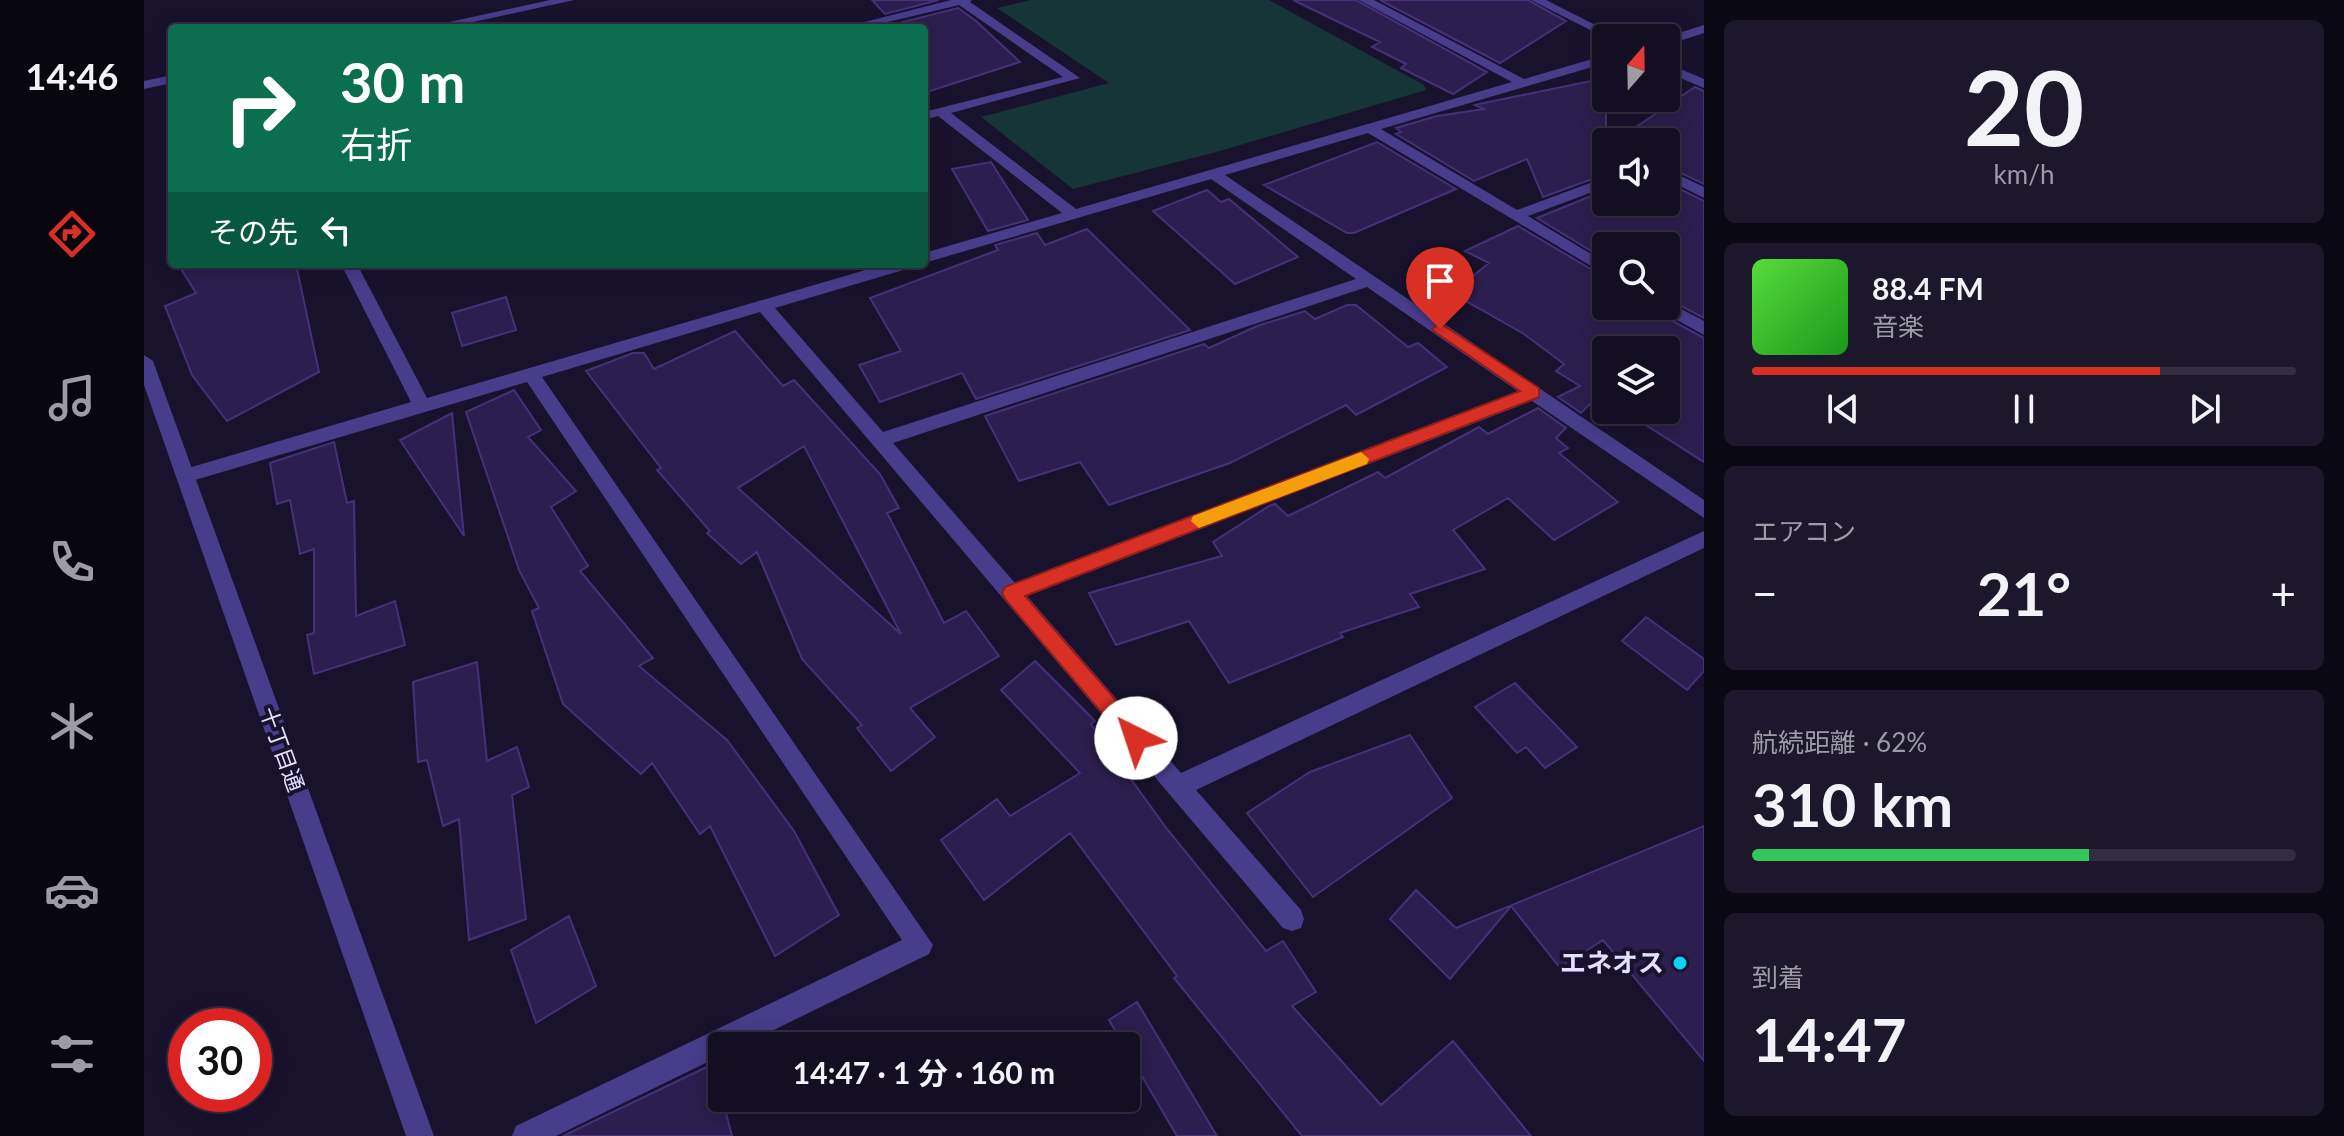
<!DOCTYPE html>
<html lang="ja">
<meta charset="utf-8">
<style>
body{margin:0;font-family:Lato,"Noto Sans JP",sans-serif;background:#1c172a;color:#f1f3f6;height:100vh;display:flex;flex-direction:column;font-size:30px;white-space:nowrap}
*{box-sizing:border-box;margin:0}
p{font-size:26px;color:#9d9ca5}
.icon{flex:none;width:44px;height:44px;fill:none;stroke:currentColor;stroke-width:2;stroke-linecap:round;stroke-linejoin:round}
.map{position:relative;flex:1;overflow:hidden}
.side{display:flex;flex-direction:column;gap:20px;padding:20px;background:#0a0813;width:640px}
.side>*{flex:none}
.banner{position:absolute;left:24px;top:24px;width:760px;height:244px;border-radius:8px;box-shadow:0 4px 20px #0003,0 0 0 2px #322e40;background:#0b6e4f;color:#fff;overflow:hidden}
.needle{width:52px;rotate:20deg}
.buttons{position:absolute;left:1448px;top:24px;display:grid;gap:16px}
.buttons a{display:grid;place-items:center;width:88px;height:88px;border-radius:8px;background:#130e22;box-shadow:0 4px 20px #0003,0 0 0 2px #322e40;font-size:40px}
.speed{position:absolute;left:24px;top:1008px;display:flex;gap:16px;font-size:40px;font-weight:700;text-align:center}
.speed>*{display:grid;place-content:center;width:104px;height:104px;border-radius:50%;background:#130e22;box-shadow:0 4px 20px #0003,0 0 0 2px #322e40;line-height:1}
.speed .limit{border:12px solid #d22;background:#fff;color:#111}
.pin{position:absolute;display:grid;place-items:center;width:68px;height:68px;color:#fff;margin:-82px -34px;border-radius:50% 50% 50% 0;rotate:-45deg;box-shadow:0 0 8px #0007}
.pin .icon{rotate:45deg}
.me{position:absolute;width:88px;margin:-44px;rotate:319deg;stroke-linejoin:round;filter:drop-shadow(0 0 6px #0008)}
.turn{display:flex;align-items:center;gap:28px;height:168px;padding:0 40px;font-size:36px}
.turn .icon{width:104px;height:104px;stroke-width:2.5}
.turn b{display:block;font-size:56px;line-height:68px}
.then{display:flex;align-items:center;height:76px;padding:0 40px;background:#0003;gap:16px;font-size:30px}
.big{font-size:60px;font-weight:700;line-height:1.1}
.side .tile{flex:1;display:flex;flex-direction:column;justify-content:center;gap:12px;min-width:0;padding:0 28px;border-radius:12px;background:#1c172a}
.side .dial{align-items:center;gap:0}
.dial b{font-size:104px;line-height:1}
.song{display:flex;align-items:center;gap:24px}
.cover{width:96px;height:96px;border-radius:12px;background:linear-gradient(135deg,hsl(110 70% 55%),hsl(120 70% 35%))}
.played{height:8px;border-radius:4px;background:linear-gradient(90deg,#d93025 75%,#322e40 75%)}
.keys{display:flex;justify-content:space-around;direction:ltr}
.heat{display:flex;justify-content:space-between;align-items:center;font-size:44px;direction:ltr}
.charge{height:12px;border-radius:6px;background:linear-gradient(90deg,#34c759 62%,#322e40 0)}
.trip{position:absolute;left:564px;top:1032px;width:432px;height:80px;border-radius:8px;background:#130e22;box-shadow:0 4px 20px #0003,0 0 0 2px #322e40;font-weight:700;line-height:80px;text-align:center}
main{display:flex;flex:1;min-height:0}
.tabs{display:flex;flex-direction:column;width:144px;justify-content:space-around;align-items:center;background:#08060e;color:#9d9ca5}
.tabs .icon{width:56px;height:56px}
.tabs .active{color:#d93025}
.tabs b{font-size:36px;color:#f1f3f6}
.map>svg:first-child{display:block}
.green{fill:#153537}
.building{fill:#2c1e4e;stroke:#45307a;stroke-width:2;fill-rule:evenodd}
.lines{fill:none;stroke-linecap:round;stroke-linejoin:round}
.minor{fill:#473d8b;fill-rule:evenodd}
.tertiary{fill:#473d8b;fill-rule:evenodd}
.route{fill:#d93025;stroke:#8d1f18;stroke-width:2}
.slow{fill:#f59e0b}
.poi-dot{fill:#0bd1fe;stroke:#19122d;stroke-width:3}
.labels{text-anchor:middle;stroke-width:8;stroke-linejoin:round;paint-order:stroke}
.street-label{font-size:22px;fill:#e4deff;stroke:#19122d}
.near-poi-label{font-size:26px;font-weight:bold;fill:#e4deff;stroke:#19122d;text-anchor:end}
</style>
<main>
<nav class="tabs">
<b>14:46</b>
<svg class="icon active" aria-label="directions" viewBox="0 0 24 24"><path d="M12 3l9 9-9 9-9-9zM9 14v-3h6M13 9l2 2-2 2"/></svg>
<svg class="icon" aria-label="music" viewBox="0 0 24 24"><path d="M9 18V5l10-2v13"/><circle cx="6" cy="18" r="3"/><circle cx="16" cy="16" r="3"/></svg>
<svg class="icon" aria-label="phone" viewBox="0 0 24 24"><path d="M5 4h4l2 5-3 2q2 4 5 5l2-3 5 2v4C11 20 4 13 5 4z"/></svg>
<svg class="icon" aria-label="climate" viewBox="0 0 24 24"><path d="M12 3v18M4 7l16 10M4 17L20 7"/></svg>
<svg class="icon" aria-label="car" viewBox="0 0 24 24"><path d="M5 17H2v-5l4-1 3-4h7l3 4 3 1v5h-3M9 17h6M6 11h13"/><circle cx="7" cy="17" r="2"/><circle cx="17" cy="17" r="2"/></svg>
<svg class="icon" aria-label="filters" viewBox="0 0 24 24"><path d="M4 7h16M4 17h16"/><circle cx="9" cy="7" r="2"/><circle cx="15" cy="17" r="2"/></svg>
</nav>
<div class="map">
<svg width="1560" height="1136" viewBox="0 0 1560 1136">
<rect width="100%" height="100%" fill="#19122d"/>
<path class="green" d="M886 0H1125L1280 85 1282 90 1076 151 929 189 837 117 965 83 853 8Z"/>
<path class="building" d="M728 0H795L741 14Z
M1149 0H1212L1343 72 1309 94 1257 68 1262 64 1228 47 1236 42Z
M1236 0H1384L1422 21 1356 63Z
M814 8 832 21 876 62 780 93V28H755L751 24Z
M1462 78V174L1399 197 1383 159 1330 181 1252 134 1257 132 1252 128 1293 116 1340 109 1331 105 1335 104Z
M1551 87 1560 91V184L1522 166V142H1470Z
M1233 142 1312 189 1210 233H1203L1120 185Z
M847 162 884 220 844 231 808 169Z
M1522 182 1560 201V318L1522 298V246H1462V260L1393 218 1462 190V202H1522Z
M1063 190 1077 202 1085 199 1154 257 1091 284 1009 211Z
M1374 226 1462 278V306H1510L1514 313 1560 338V462L1478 410H1522V350H1462V400L1455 395 1437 413 1414 397 1436 386 1412 371 1420 364 1380 334 1308 293 1345 263 1321 251Z
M943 229 1046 330 832 399 818 373 736 402 715 365 757 351 726 298 854 250 851 245 893 233 901 245Z
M34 264H152L175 372 83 421 48 375 21 306 52 293Z
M362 297 372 330 318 346 308 313Z
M1203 305H1212L1264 347 1274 343 1303 367 1212 415 1202 405 1086 463 965 505 936 462 875 481 841 416 1060 344 1065 348 1113 326 1161 311 1171 319Z
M591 331 639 386 650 380 736 474 755 508 743 513 800 623 822 611 855 656 766 708 791 737 747 771 713 728 718 725 658 659 613 552 597 564 563 533 566 531 513 470 517 468 442 371 489 353H500L510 369ZM660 446 757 634 594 488Z
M370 390 397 430 384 437 432 491 407 507 444 566 436 571 509 658 495 666 583 740 650 831 695 915 631 956 566 826 556 834 508 763 497 774 419 704 388 611 395 608 375 570 322 412Z
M1394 408 1422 428 1412 438 1424 448 1415 453 1474 502 1410 540 1364 498 1309 530 1341 569 1266 594 1275 607 1196 633 1199 637 1085 683 1045 621 972 645 945 593 1078 556 1069 542 1125 506 1131 504 1144 516 1234 472 1241 478 1335 427 1344 434Z
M308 413 320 536 256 440Z
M190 442 203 503 210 501 212 616 251 601 261 645 170 674 163 635 170 633V549L156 554 146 500 133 504 126 463Z
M1502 617 1560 659V671L1543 690 1478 641Z
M891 661 951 721 947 724 1023 829 1122 951 1139 941 1172 992 1148 1006 1237 1105 1309 1041 1387 1136H1158L1030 978 1033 976 926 833 840 900 797 840 853 799 866 816 936 773 857 690Z
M333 662 343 761 373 747 385 787 368 795 382 919 325 940 315 819 299 826 283 760 274 762 269 682Z
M1371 683 1433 747 1401 768 1382 747 1373 753 1331 707Z
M1266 735 1308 798 1169 897 1103 813 1166 772Z
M1560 826V1061L1459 940 1416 968 1367 906 1306 979 1246 919 1272 890 1312 928Z
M425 916 452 986 392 1023 367 950Z
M993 1002 1073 1136H1033L965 1020Z
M569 1064 588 1136H419L473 1110Z"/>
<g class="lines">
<path class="minor" d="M406 0H430L302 28H278Z
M807 0H828L826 2 936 78 807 113 932 209 1368 82 1215 0H1230L1380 79 1462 55V63L1237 129 1373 210 1462 177V187L1384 216 1462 263V275L1224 133 1081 175 1560 500V518L1388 401 883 596 1037 773 1560 531V548L1052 790 1157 910 1160 919 1157 928 1148 931 1139 928 616 312 398 377 789 945 785 954 597 1046H578V1055L412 1136H368L372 1126 758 940 383 382 41 483 34 481 32 476 34 471 41 469 267 402 197 264H213L283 398 742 264H768L766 268 631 308 739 432 1212 279 1067 179 780 263V253L918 213 794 116 780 120V112L919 77 815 5 719 28H697ZM1223 287 1375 392 871 583 749 443Z
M1387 0H1402L1477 38H1462Z
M1560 25V33L1526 44 1522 45V38H1519Z
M1522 63 1560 79V88L1522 72Z
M28 75V83L0 89V81Z
M1522 169 1560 187V198L1522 179Z
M1522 301 1560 321V335L1515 310 1513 306H1522Z"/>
<path class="tertiary" d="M0 355 9 361 290 1136H262L0 385Z"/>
</g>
<path class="route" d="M1296 323 1395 388V397L881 596 999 731 1002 738 999 745 992 748 985 745 861 599 858 593 861 587 1376 391 1291 332 1288 329Z"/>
<path class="slow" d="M1217 452 1225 459 1223 464 1055 528 1047 521 1049 516Z"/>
<circle class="poi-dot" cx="1536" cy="963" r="8"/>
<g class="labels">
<g class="street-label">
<text transform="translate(138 749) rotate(70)" y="8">十丁目通</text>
</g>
<g class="near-poi-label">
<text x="1520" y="972">エネオス</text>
</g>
</g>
</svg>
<div class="buttons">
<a><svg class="needle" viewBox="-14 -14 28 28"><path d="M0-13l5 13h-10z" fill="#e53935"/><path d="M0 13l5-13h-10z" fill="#9d9ca5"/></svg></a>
<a><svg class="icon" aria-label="sound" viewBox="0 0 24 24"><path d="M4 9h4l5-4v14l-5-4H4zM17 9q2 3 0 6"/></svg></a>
<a><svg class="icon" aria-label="search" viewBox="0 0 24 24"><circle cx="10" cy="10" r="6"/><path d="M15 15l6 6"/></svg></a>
<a><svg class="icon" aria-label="layers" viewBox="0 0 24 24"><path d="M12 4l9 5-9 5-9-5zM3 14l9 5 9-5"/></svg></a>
</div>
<div class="speed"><div class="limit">30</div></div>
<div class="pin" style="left:1296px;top:329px;background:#d93025"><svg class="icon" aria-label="arrive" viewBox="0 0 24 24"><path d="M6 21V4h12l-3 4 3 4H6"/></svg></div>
<svg class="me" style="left:992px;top:738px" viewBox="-20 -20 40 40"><circle r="19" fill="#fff"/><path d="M0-13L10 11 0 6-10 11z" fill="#d93025"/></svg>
<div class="trip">14:47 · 1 分 · 160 m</div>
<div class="banner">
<div class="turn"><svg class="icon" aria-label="right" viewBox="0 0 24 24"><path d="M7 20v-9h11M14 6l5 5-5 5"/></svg><div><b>30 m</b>右折</div></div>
<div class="then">その先<svg class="icon" aria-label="left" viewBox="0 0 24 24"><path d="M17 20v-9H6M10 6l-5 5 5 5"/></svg></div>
</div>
</div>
<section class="side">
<div class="tile dial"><b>20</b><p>km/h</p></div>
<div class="tile">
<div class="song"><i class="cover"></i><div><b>88.4 FM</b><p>音楽</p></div></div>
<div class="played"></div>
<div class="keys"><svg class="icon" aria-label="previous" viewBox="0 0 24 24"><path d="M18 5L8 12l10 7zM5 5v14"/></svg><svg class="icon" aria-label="pause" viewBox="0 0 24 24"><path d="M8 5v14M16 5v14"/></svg><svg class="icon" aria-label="next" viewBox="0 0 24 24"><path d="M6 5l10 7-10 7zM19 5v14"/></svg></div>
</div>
<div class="tile"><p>エアコン</p>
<div class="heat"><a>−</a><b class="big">21°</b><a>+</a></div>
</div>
<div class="tile"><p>航続距離 · 62%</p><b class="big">310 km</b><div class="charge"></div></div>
<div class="tile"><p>到着</p><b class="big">14:47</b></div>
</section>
</main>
